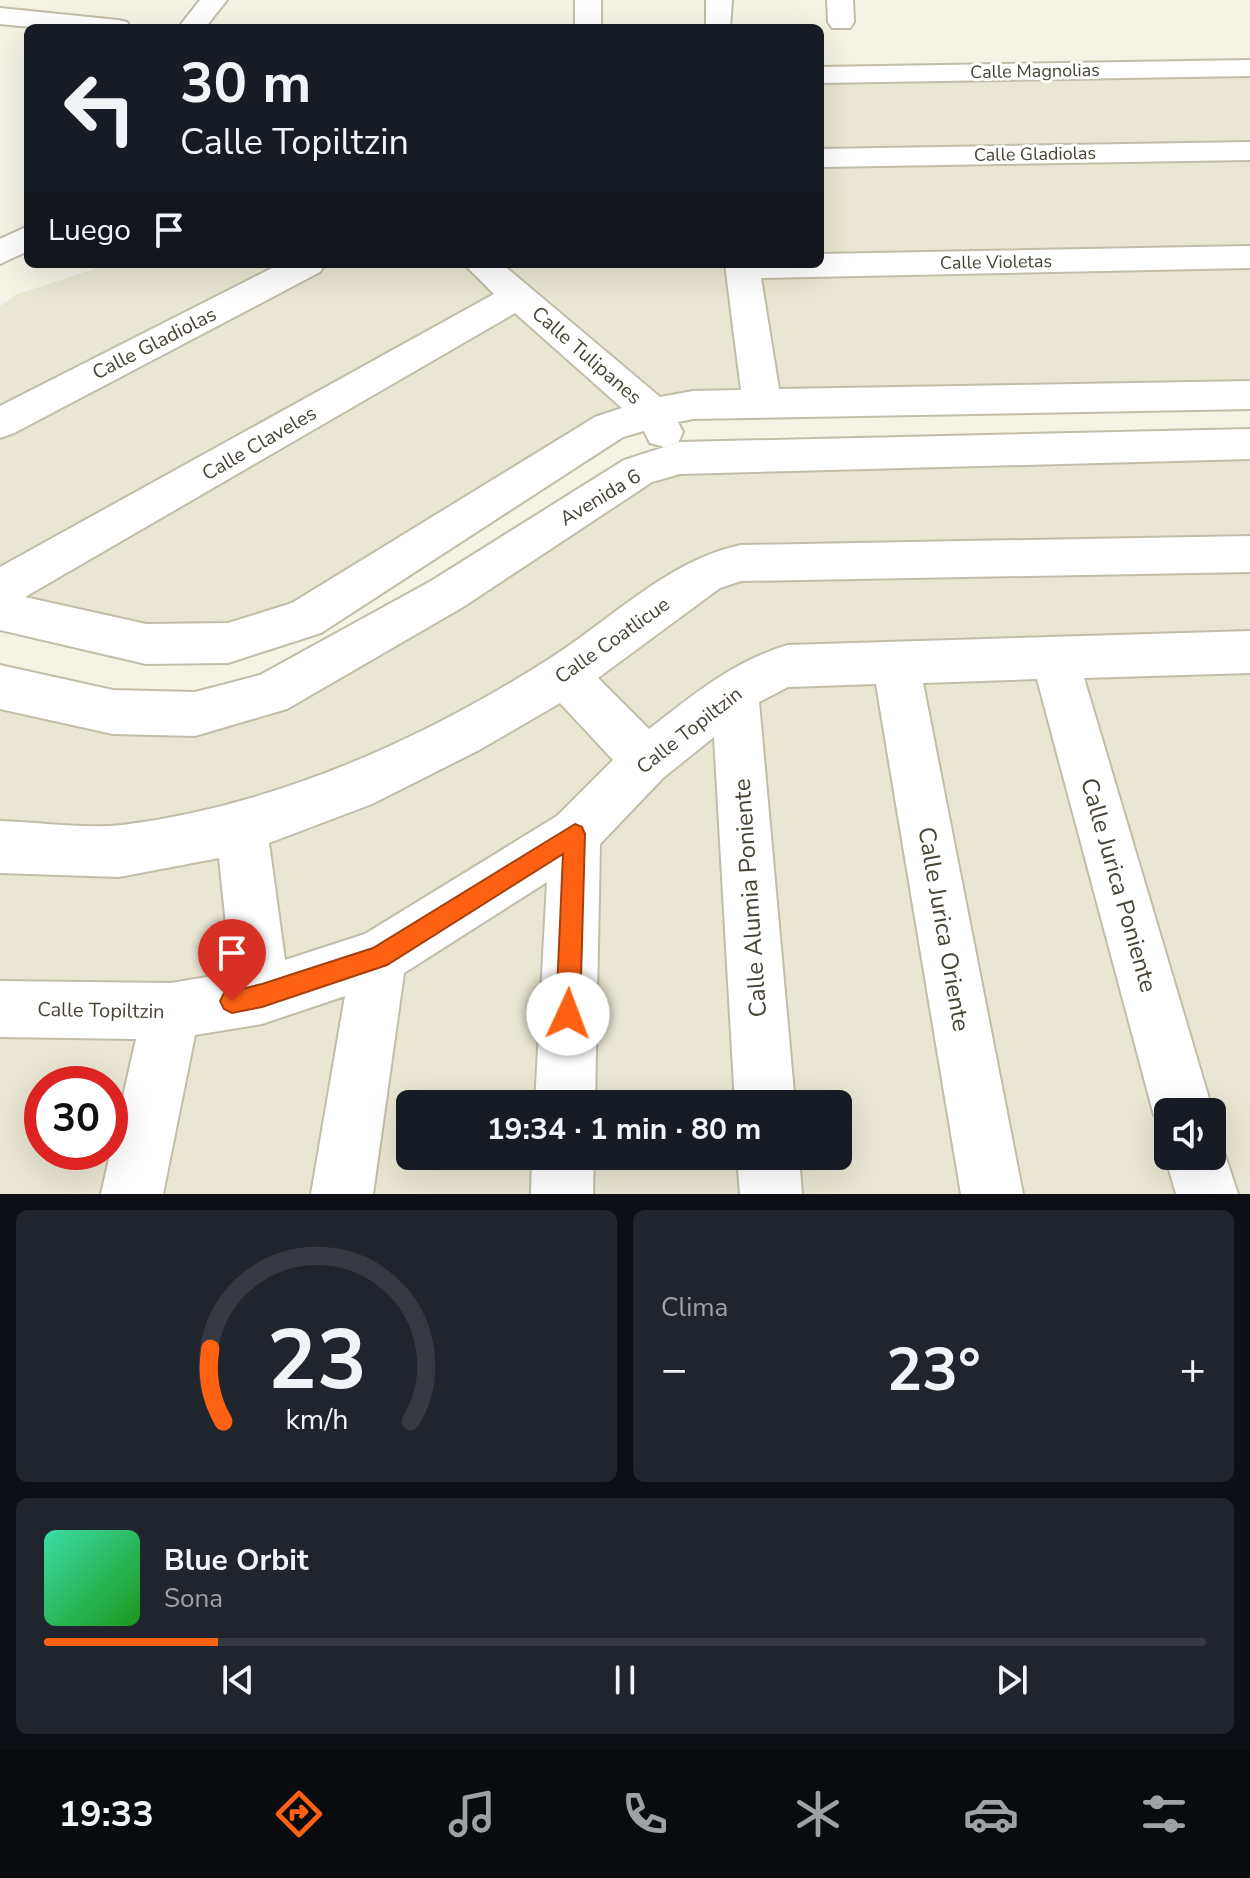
<!DOCTYPE html>
<html lang="es">
<meta charset="utf-8">
<style>
body{margin:0;font-family:"Nunito Sans",sans-serif;background:#20242c;color:#f1f3f6;height:100vh;display:flex;flex-direction:column;font-size:30px;white-space:nowrap}
*{box-sizing:border-box;margin:0}
p{font-size:26px;color:#9ea1a6}
.icon{flex:none;width:44px;height:44px;fill:none;stroke:currentColor;stroke-width:2;stroke-linecap:round;stroke-linejoin:round}
.map{position:relative;height:1194px;overflow:hidden}
.drawer{display:flex;flex-direction:column;gap:16px;padding:16px;background:#0d0f14;flex:1}
.drawer>*{flex:none}
.hud{position:absolute;left:24px;top:24px;width:800px;height:244px;border-radius:12px;box-shadow:0 8px 32px #0002;background:#171b24;color:#f1f3f6;overflow:hidden}
.controls{position:absolute;left:1154px;top:1098px;display:grid;gap:16px}
.controls a{display:grid;place-items:center;width:72px;height:72px;border-radius:12px;background:#171b24;box-shadow:0 8px 32px #0002;font-size:40px}
.speed{position:absolute;left:24px;top:1066px;display:flex;gap:16px;font-size:40px;font-weight:700;text-align:center}
.speed>*{display:grid;place-content:center;width:104px;height:104px;border-radius:50%;background:#171b24;box-shadow:0 8px 32px #0002;line-height:1}
.speed .limit{border:12px solid #d22;background:#fff;color:#111}
.pin{position:absolute;display:grid;place-items:center;width:68px;height:68px;color:#fff;margin:-82px -34px;border-radius:50% 50% 50% 0;rotate:-45deg;box-shadow:0 0 8px #0007}
.pin .icon{rotate:45deg}
.me{position:absolute;width:88px;margin:-44px;rotate:2deg;stroke-linejoin:round;filter:drop-shadow(0 0 6px #0008)}
.turn{display:flex;align-items:center;gap:28px;height:168px;padding:0 24px;font-size:36px}
.turn .icon{width:104px;height:104px;stroke-width:2.5}
.turn b{display:block;font-size:56px;line-height:68px}
.then{display:flex;align-items:center;height:76px;padding:0 24px;background:#0003;gap:16px;font-size:30px}
.big{font-size:60px;font-weight:700;line-height:1.1}
.drawer .tile{flex:1;display:flex;flex-direction:column;justify-content:center;gap:12px;min-width:0;padding:0 28px;border-radius:12px;background:#20242c}
.drawer .dial{align-items:center;gap:0}
.dial svg{height:208px;overflow:visible;fill:none;stroke:#363941;stroke-width:7;stroke-linecap:round;text-anchor:middle}
.dial text{fill:#f1f3f6;stroke:none}
.song{display:flex;align-items:center;gap:24px}
.cover{width:96px;height:96px;border-radius:12px;background:linear-gradient(135deg,hsl(160 70% 55%),hsl(120 70% 35%))}
.played{height:8px;border-radius:4px;background:linear-gradient(90deg,#ff6112 15%,#363941 15%)}
.keys{display:flex;justify-content:space-around;direction:ltr}
.heat{display:flex;justify-content:space-between;align-items:center;font-size:44px;direction:ltr}
.drawer .tiles{flex:1;display:grid;gap:16px;grid-template-columns:1fr 1fr}
.tile:last-child{grid-column:span 2}
.trip{position:absolute;left:396px;top:1090px;width:456px;height:80px;border-radius:12px;background:#171b24;box-shadow:0 8px 32px #0002;font-weight:700;line-height:80px;text-align:center}
.tabs{display:flex;height:128px;justify-content:space-around;align-items:center;background:#090b0e;color:#9ea1a6}
.tabs .icon{width:56px;height:56px}
.tabs .selected{color:#ff6112}
.tabs b{font-size:36px;color:#f1f3f6}
.map>svg:first-child{display:block}
.residential{fill:#e9e6d3;fill-rule:evenodd}
.lines{fill:none;stroke-linecap:round;stroke-linejoin:round}
.minor-casing{stroke:#c1bda8;stroke-width:4}
.minor{fill:#fff;fill-rule:evenodd}
.route{fill:#ff6112;stroke:#a63f0c;stroke-width:2}
.labels{text-anchor:middle;stroke-width:6;stroke-linejoin:round;paint-order:stroke}
.far-street-label{font-size:18px;fill:#484434;stroke:#fff}
.street-label{font-size:20px;fill:#484434;stroke:#fff}
.near-street-label{font-size:24px;fill:#484434;stroke:#fff}
</style>
<div class="map">
<svg width="1250" height="1194" viewBox="0 0 1250 1194">
<rect width="100%" height="100%" fill="#f4f3e6"/>
<path class="residential" d="M1250 68V395L653 412 228 643 0 609V306L15 295 109 264H820V81Z
M680 458H1250V1194H0V687L195 714ZM42 1084H110V1152H42ZM410 1104H838V1156H410ZM1168 1112H1212V1156H1168Z"/>
<g class="lines">
<defs>
<path id="minor" d="M200 0H227L205 28H178Z
M575 0H601V28H575Z
M706 0H732L730 28H706Z
M827 0H853L854 22 850 28H832L828 22Z
M0 8 118 20 127 22 131 28H41L0 24Z
M1250 60V76L820 83V67Z
M1250 142V160L820 167V149Z
M28 226V251L0 264V239Z
M1250 246V268L761 278 779 389 1250 381V409L693 419 678 422 683 432 678 443 664 447 650 443 644 431 623 437 321 633 228 663 146 664 0 630V567L494 294 464 264H502L660 397 693 391 741 390 725 264H820V254ZM515 313 622 408 595 417 292 603 228 623 146 624 25 597Z
M280 264H325L320 272 14 433 0 438V406Z
M1250 429V459L680 474 652 482 463 607 287 709 195 736 113 734 0 709V665L113 690 195 692 260 675 431 581 624 460 680 442Z
M1250 536V572L741 581 720 588 598 678 649 729C693 695 733 661 788 645L1250 631V673L1084 678 1213 1112H1168V1136L1162 1133 1153 1112 1037 679 923 683 1023 1194H961L876 684 788 687 759 702 795 1104H735L714 737 663 778 600 844 595 1104H535L547 882 404 973 373 1194H311L345 996 262 1024 195 1035 163 1194H101L136 1039 0 1037V981L171 983 231 973 219 858 119 877 0 873V821C39 822 83 829 122 825 273 806 421 741 549 659 611 620 668 560 741 545ZM560 703 613 760 557 816 365 934 285 960 269 843 372 804 479 750Z
M1212 1132 1218 1134 1238 1194H1176L1165 1156 1168 1150V1156H1212Z
M532 1156H594L593 1194H531Z
M737 1156H799L802 1194H740Z"/>
</defs>
<use href="#minor" class="minor-casing"/>
<use href="#minor" class="minor"/>
</g>
<path class="route" d="M575 824 582 827 585 834 580 1014 577 1023 568 1026 560 1023 556 1014 563 854 387 965 262 1007 232 1013 224 1009 220 1001 224 993 262 984 373 948Z"/>
<g class="labels">
<g class="far-street-label">
<text transform="translate(1035 71) rotate(-1)" y="6">Calle Magnolias</text>
<text transform="translate(1035 154) rotate(-1)" y="6">Calle Gladiolas</text>
<text transform="translate(996 262) rotate(-1)" y="6">Calle Violetas</text>
</g>
<g class="street-label">
<text transform="translate(154 343) rotate(-27)" y="7">Calle Gladiolas</text>
<text transform="translate(587 355) rotate(41)" y="7">Calle Tulipanes</text>
<text transform="translate(259 443) rotate(-30)" y="7">Calle Claveles</text>
<text transform="translate(600 497) rotate(-31)" y="7">Avenida 6</text>
<text transform="translate(612 640) rotate(-35)" y="7">Calle Coatlicue</text>
<text transform="translate(689 730) rotate(-38)" y="7">Calle Topiltzin</text>
<text transform="translate(101 1010) rotate(1)" y="7">Calle Topiltzin</text>
</g>
<g class="near-street-label">
<text transform="translate(1119 885) rotate(74)" y="8">Calle Jurica Poniente</text>
<text transform="translate(750 898) rotate(-94)" y="8">Calle Alumia Poniente</text>
<text transform="translate(944 929) rotate(80)" y="8">Calle Jurica Oriente</text>
</g>
</g>
</svg>
<div class="controls">
<a><svg class="icon" aria-label="sound" viewBox="0 0 24 24"><path d="M4 9h4l5-4v14l-5-4H4zM17 9q2 3 0 6"/></svg></a>
</div>
<div class="speed"><div class="limit">30</div></div>
<div class="pin" style="left:232px;top:1001px;background:#d93025"><svg class="icon" aria-label="arrive" viewBox="0 0 24 24"><path d="M6 21V4h12l-3 4 3 4H6"/></svg></div>
<svg class="me" style="left:568px;top:1014px" viewBox="-20 -20 40 40"><circle r="19" fill="#fff"/><path d="M0-13L10 11 0 6-10 11z" fill="#ff6112"/></svg>
<div class="trip">19:34 · 1 min · 80 m</div>
<div class="hud">
<div class="turn"><svg class="icon" aria-label="left" viewBox="0 0 24 24"><path d="M17 20v-9H6M10 6l-5 5 5 5"/></svg><div><b>30 m</b>Calle Topiltzin</div></div>
<div class="then">Luego<svg class="icon" aria-label="arrive" viewBox="0 0 24 24"><path d="M6 21V4h12l-3 4 3 4H6"/></svg></div>
</div>
</div>
<section class="drawer">
<div class="tiles">
<div class="tile dial"><svg viewBox="0 0 100 80">
<path d="M14 69A42 42 0 1 1 86 69"/>
<path d="M14 69A42 42 0 0 1 9 41" stroke="#ff6112"/>
<text x="50" y="56" font-size="32" font-weight="700">23</text>
<text x="50" y="72" font-size="11">km/h</text>
</svg></div>
<div class="tile"><p>Clima</p>
<div class="heat"><a>−</a><b class="big">23°</b><a>+</a></div>
</div>
<div class="tile">
<div class="song"><i class="cover"></i><div><b>Blue Orbit</b><p>Sona</p></div></div>
<div class="played"></div>
<div class="keys"><svg class="icon" aria-label="previous" viewBox="0 0 24 24"><path d="M18 5L8 12l10 7zM5 5v14"/></svg><svg class="icon" aria-label="pause" viewBox="0 0 24 24"><path d="M8 5v14M16 5v14"/></svg><svg class="icon" aria-label="next" viewBox="0 0 24 24"><path d="M6 5l10 7-10 7zM19 5v14"/></svg></div>
</div>
</div>
</section>
<nav class="tabs">
<b>19:33</b>
<svg class="icon selected" aria-label="directions" viewBox="0 0 24 24"><path d="M12 3l9 9-9 9-9-9zM9 14v-3h6M13 9l2 2-2 2"/></svg>
<svg class="icon" aria-label="music" viewBox="0 0 24 24"><path d="M9 18V5l10-2v13"/><circle cx="6" cy="18" r="3"/><circle cx="16" cy="16" r="3"/></svg>
<svg class="icon" aria-label="phone" viewBox="0 0 24 24"><path d="M5 4h4l2 5-3 2q2 4 5 5l2-3 5 2v4C11 20 4 13 5 4z"/></svg>
<svg class="icon" aria-label="climate" viewBox="0 0 24 24"><path d="M12 3v18M4 7l16 10M4 17L20 7"/></svg>
<svg class="icon" aria-label="car" viewBox="0 0 24 24"><path d="M5 17H2v-5l4-1 3-4h7l3 4 3 1v5h-3M9 17h6M6 11h13"/><circle cx="7" cy="17" r="2"/><circle cx="17" cy="17" r="2"/></svg>
<svg class="icon" aria-label="filters" viewBox="0 0 24 24"><path d="M4 7h16M4 17h16"/><circle cx="9" cy="7" r="2"/><circle cx="15" cy="17" r="2"/></svg>
</nav>
